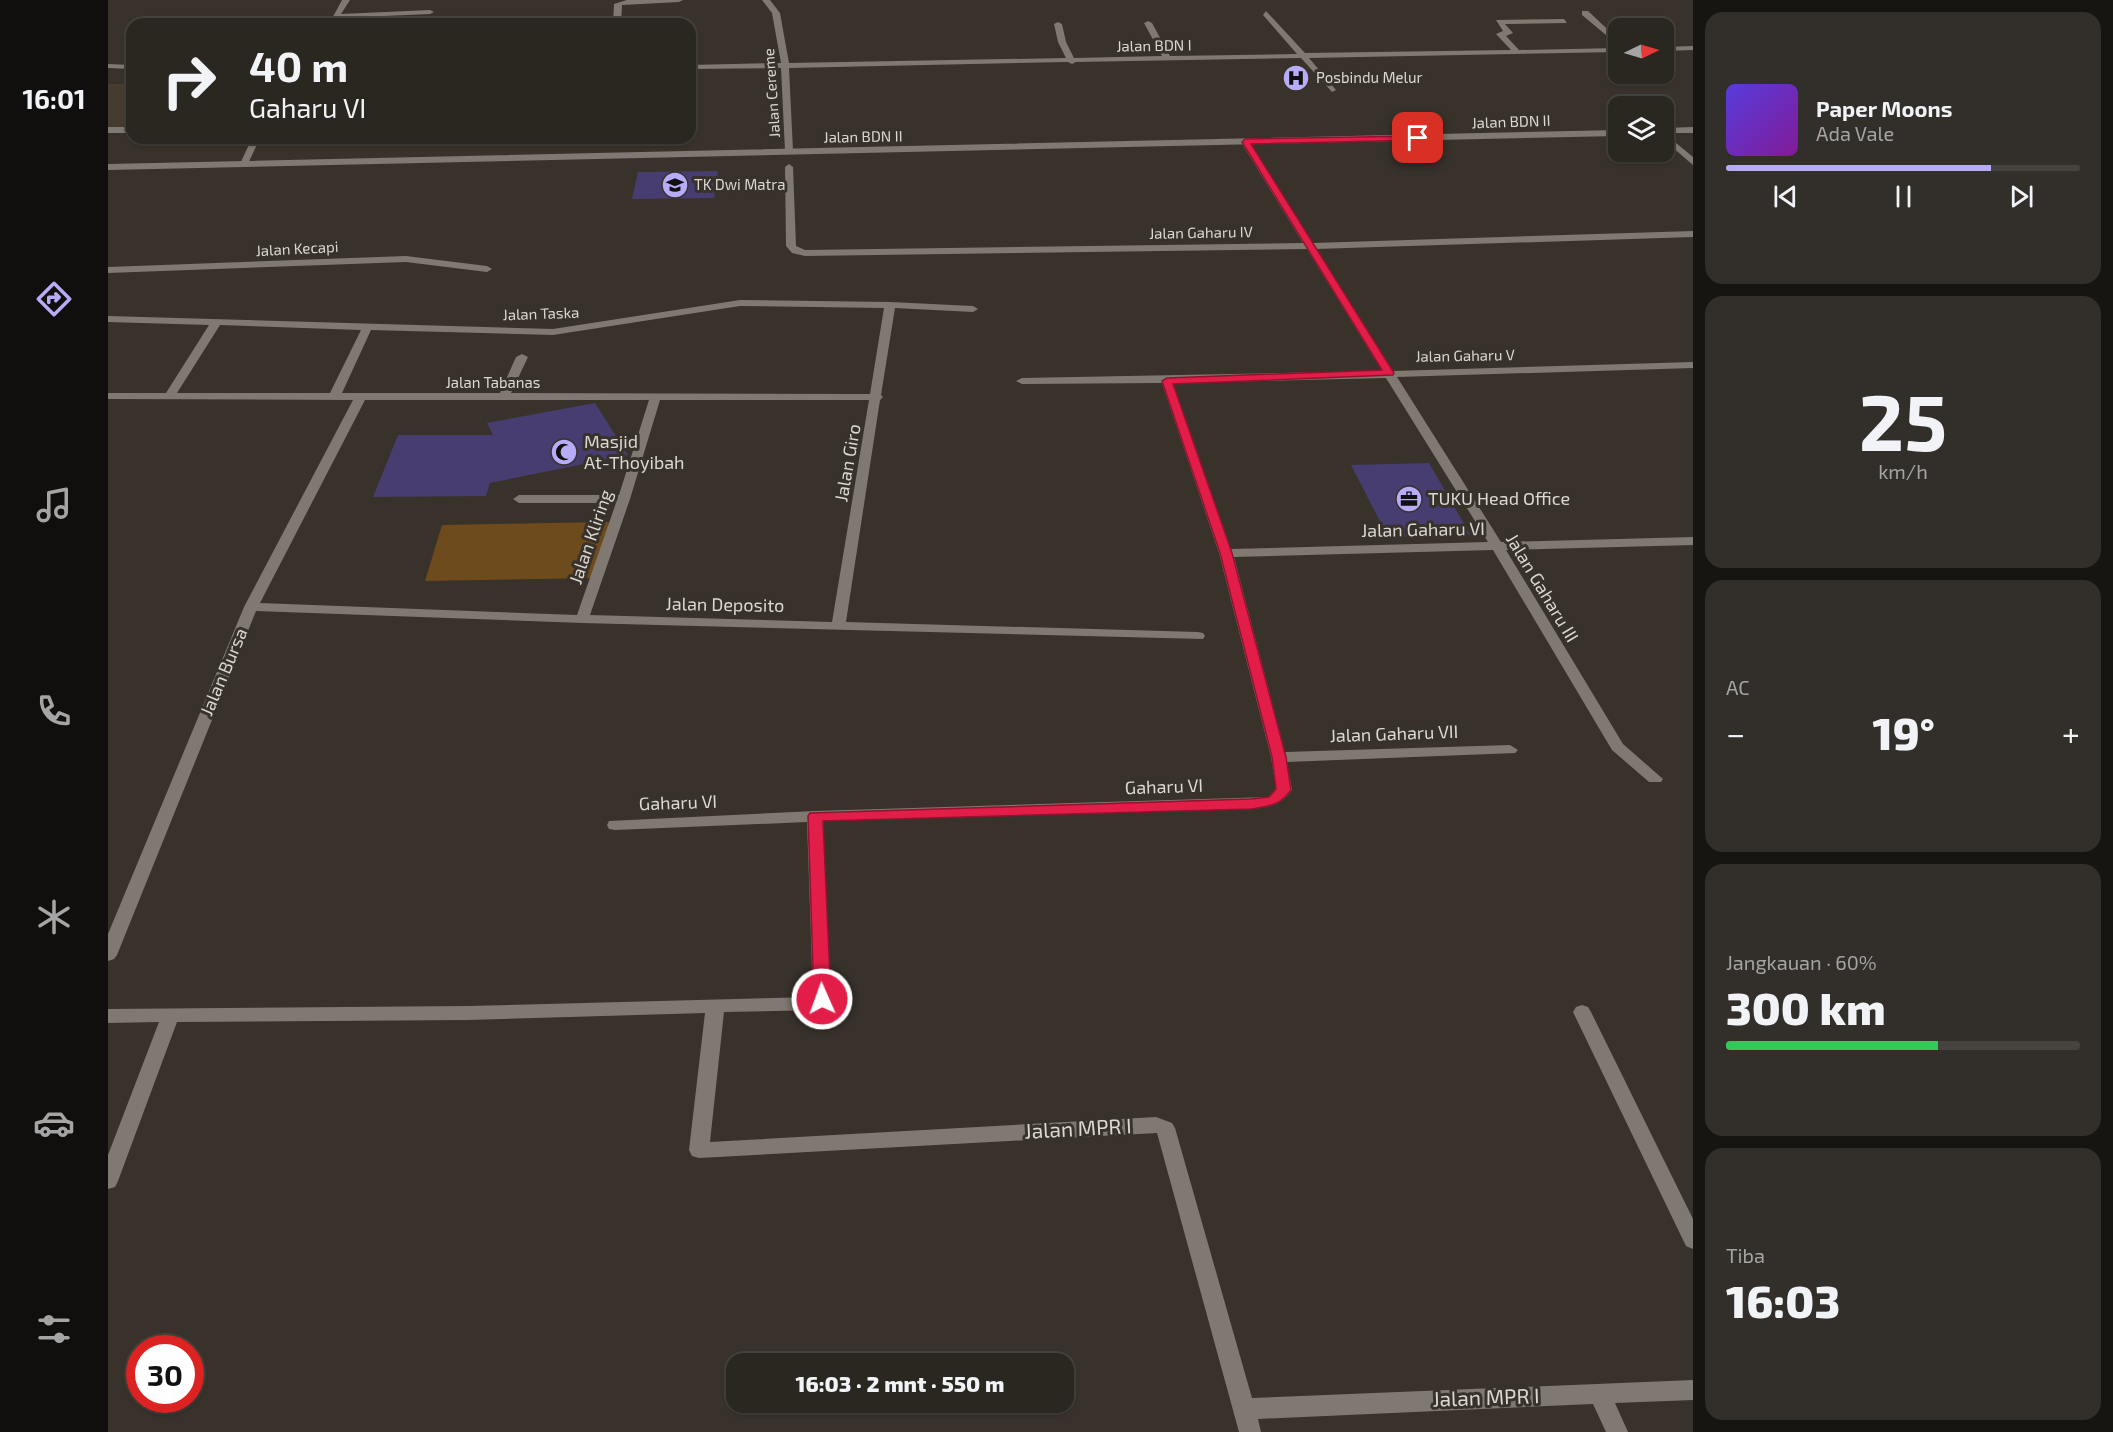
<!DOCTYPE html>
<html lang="id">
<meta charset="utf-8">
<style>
body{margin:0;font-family:"Exo 2",sans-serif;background:#322e29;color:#f1f3f6;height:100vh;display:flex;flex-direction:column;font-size:22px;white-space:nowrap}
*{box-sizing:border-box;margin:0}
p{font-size:20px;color:#a5a5a5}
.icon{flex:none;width:33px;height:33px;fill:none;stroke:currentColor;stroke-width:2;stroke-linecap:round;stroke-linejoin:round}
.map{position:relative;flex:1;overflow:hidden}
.side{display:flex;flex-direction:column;gap:12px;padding:12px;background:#171512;width:420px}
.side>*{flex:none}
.hud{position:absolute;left:18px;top:18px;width:570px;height:126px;border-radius:18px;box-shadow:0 2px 4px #0004,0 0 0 2px #46433e;background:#2a2620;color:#f1f3f6;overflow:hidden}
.needle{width:39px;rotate:85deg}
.buttons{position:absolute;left:1500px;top:18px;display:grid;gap:12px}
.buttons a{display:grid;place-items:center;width:66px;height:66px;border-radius:12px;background:#2a2620;box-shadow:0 2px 4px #0004,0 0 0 2px #46433e;font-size:30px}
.speed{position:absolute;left:18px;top:1335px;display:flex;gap:12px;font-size:30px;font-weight:700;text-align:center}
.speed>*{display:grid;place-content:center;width:78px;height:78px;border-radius:50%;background:#2a2620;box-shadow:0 2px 4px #0004,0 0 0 2px #46433e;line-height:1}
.speed .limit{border:9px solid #d22;background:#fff;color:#111}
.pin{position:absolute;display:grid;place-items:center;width:51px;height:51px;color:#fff;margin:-26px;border-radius:12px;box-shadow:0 3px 9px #0006}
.me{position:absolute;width:66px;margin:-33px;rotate:358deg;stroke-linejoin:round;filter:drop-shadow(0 0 4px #0008)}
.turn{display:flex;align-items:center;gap:21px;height:126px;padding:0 24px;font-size:27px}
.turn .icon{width:78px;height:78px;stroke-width:2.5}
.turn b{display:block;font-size:42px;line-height:51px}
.big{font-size:45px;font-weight:800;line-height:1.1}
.side .widget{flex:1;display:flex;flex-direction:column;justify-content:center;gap:9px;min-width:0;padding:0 21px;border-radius:18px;background:#322e29}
.side .dial{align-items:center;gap:0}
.dial b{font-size:78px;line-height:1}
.song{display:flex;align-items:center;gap:18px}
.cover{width:72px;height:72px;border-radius:9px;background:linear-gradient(135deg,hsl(250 70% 55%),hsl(290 70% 35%))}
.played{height:6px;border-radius:3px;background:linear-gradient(90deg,#b8abf7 75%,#46433e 75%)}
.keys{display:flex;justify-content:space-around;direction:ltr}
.heat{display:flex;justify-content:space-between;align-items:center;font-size:33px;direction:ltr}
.charge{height:9px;border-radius:4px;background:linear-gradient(90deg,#34c759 60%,#46433e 0)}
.trip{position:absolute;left:618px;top:1353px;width:348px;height:60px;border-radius:18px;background:#2a2620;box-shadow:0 2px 4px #0004,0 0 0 2px #46433e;font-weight:800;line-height:60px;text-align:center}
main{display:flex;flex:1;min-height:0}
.menu{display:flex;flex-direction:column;width:108px;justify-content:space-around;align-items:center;background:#110f0d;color:#a5a5a5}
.menu .icon{width:42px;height:42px}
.menu .selected{color:#b8abf7}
.menu b{font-size:27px;color:#f1f3f6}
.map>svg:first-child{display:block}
.built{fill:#453b2f}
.green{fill:#6e4b1d}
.building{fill:#483d71}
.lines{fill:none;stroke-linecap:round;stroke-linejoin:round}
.minor{fill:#807971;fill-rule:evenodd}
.tertiary{fill:#807971;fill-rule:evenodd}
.route{fill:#e11d48;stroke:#92132f;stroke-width:1.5}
.labels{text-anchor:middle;stroke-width:6;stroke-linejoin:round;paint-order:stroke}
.far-street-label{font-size:15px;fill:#dbd8d3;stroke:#38322b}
.far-poi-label{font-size:15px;fill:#dbd8d3;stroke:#38322b;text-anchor:start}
.poi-label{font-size:18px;fill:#dbd8d3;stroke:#38322b;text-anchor:start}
.street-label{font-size:18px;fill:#dbd8d3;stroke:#38322b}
.near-street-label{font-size:21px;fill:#dbd8d3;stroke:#38322b}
</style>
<main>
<nav class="menu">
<b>16:01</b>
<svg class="icon selected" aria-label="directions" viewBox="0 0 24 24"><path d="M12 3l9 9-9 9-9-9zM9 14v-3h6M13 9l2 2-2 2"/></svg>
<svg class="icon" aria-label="music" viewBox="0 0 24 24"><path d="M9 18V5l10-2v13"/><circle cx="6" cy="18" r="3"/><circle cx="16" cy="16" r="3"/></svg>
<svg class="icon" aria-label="phone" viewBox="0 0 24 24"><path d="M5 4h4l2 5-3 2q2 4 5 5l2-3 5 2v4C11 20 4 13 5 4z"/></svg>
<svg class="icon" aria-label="climate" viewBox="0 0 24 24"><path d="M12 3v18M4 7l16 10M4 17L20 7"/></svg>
<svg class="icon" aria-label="car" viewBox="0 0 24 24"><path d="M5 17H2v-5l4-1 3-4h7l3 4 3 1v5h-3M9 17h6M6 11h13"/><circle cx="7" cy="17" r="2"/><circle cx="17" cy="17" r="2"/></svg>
<svg class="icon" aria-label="filters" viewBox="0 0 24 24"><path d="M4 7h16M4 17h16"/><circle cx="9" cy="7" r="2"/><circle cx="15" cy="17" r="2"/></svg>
</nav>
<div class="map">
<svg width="1585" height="1432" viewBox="0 0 1585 1432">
<rect width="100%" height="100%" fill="#38322b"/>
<path class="built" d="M0 84H24V130L0 131Z"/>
<path class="green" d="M501 522 490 578 317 581 334 525Z"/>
<path class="building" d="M610 171 606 198 524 199 530 172Z
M487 403 520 455 382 483 378 496 265 497 290 435H385L379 423Z
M1321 463 1362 534 1280 537 1243 465Z"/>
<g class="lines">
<path class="minor" d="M234 0H242L233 14 322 10 326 12 322 14 230 18 227 24H221Z
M519 0H575L571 2 514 5 513 24H505L506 4Z
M654 0H662L672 13 681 63 958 58 950 42 946 24 950 22 954 24 958 42 966 58 1054 56 1036 23 1040 21 1044 23 1062 56 1189 54 1155 15 1158 11 1197 53 1403 50 1388 34 1395 31 1388 20 1456 19 1459 23 1397 24 1405 33 1398 36 1411 50 1510 48V52L1201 58 1228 90 1224 92 1193 58 968 62 964 64 960 62 681 68 685 151 681 154 677 151 673 68 582 69V65L673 63 664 13Z
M1474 11H1480L1510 39V45L1474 15Z
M1585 46V50L1556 51V47Z
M0 64 24 65V69L0 68Z
M0 127H24V133H0Z
M1556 133 1585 157V165L1556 140Z
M144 138H152L139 166H133L132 164Z
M1137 139 1141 142 1205 243 1585 231V237L1208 249 1285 371 1585 362V368L1289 377 1393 542 1585 537V545L1398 550 1515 744 1555 779 1553 782H1541L1504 750 1385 550 1126 557 1177 752 1402 745 1410 750 1407 753 1179 762 1184 790C1173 806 1161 807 1143 809L715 821 722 1003 719 1008 713 1010 616 1012 602 1142 1048 1117 1064 1123 1067 1128 1144 1398 1585 1380V1400L1507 1403 1520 1432H1498L1485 1404 1150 1419 1153 1432H1131L1049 1133 591 1158 584 1156 581 1150 597 1013 360 1020 69 1022 10 1181 7 1187 0 1189V1155L51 1022 0 1023V1009L360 1006 705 997 699 822 507 830 501 829 499 825 501 821 707 811 1160 797 1168 789 1163 757 1111 553 1054 383 914 384 908 381 914 378 1274 371 1199 249 697 256 684 253 678 246 677 167 681 164 685 167 688 246 697 250 1195 243 1133 142ZM1278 378 1380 542 1123 549 1065 383Z
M298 256 379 266 384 269 379 272 298 262 0 273V267Z
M632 300 782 302 865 306 870 309 865 312 787 308 773 395 775 397 772 400 738 622 1090 632 1095 633 1097 636 1095 639 474 623 148 611 9 955 6 959 0 961V934L136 607 245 400 0 399V393H58L101 325 0 322V316L445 329ZM632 306 776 308 762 394 403 393 420 357 414 354 408 357 392 393H234L263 330 445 335ZM112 325 253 330 222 393H69ZM257 400H541L511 495H411L405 499 411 503H508L469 615 152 603ZM552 400H761L724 622 482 615 522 499Z
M1474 1005 1480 1007 1483 1012 1585 1219V1249L1578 1246 1465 1012 1468 1007Z"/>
<path class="tertiary" d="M1585 127V133H1556V128Z
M1510 130V136L0 170V164Z"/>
</g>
<path class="route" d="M1310 136 1313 137V140L1143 144 1286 373 1285 375 1065 384 1124 553 1178 757 1183 790C1172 806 1161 806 1143 809L715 821 723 999 720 1003H709L706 999 700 816 702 813 1143 799 1161 797 1168 789 1164 757 1112 553 1054 381 1059 378 1274 370 1134 142 1137 139Z"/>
<defs>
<symbol id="hospital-disc" viewBox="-11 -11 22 22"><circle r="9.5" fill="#b8abf7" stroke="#38322b"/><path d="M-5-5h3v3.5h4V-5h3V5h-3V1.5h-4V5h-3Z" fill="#111"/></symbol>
<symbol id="school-disc" viewBox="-11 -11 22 22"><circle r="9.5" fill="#b8abf7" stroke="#38322b"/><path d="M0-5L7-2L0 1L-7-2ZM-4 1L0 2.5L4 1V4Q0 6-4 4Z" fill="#111"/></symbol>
<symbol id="mosque-disc" viewBox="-11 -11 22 22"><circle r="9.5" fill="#b8abf7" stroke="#38322b"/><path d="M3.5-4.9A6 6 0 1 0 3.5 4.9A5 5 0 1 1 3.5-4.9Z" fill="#111"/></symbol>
<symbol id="office-disc" viewBox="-11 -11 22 22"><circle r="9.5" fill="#b8abf7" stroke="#38322b"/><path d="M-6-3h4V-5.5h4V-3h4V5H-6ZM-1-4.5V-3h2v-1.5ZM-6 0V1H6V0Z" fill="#111"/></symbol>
</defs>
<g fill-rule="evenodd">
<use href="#hospital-disc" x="1173" y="63" width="30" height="30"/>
<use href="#school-disc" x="552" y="170" width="30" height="30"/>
<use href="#mosque-disc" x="441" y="437" width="30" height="30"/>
<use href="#office-disc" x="1286" y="484" width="30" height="30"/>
</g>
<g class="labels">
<g class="far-street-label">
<text transform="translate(1046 46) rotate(-1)" y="5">Jalan BDN I</text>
<text transform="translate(664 93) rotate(-94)" y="5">Jalan Cereme</text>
<text transform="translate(1403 122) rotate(-2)" y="5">Jalan BDN II</text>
<text transform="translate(755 137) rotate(-1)" y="5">Jalan BDN II</text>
<text transform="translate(1093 233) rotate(-1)" y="5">Jalan Gaharu IV</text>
<text transform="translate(189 249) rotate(-3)" y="5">Jalan Kecapi</text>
<text transform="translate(433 314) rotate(-2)" y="5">Jalan Taska</text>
<text transform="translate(1357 356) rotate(-1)" y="5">Jalan Gaharu V</text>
<text x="385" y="388">Jalan Tabanas</text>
</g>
<g class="far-poi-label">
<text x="1208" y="83">Posbindu Melur</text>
<text x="586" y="190">TK Dwi Matra</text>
</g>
<g class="poi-label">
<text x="476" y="448">Masjid<tspan x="476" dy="21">At-Thoyibah</tspan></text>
<text x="1320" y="505">TUKU Head Office</text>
</g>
<g class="street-label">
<text transform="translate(740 463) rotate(-80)" y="6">Jalan Giro</text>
<text transform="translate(1315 530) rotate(-1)" y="6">Jalan Gaharu VI</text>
<text transform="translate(483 537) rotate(-71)" y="6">Jalan Kliring</text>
<text transform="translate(1434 588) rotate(59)" y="6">Jalan Gaharu III</text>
<text transform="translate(617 605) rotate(1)" y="6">Jalan Deposito</text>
<text transform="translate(116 672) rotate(-67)" y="6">Jalan Bursa</text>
<text transform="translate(1286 734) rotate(-2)" y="6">Jalan Gaharu VII</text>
<text transform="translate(1056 787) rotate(-2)" y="6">Gaharu VI</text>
<text transform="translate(570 803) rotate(-2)" y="6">Gaharu VI</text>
</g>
<g class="near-street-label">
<text transform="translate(970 1129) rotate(-3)" y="7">Jalan MPR I</text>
<text transform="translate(1378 1398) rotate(-2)" y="7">Jalan MPR I</text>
</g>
</g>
</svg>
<div class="buttons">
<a><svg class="needle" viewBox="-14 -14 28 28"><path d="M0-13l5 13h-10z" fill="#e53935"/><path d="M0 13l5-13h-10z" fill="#a5a5a5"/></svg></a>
<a><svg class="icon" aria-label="layers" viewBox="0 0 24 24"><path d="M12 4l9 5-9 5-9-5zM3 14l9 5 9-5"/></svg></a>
</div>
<div class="speed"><div class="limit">30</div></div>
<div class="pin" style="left:1310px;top:138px;background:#d93025"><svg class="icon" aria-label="arrive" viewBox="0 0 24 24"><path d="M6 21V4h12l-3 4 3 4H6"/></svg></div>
<svg class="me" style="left:714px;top:999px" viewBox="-20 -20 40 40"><circle r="17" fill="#e11d48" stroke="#fff" stroke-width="3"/><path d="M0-11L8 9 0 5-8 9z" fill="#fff"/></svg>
<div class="trip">16:03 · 2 mnt · 550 m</div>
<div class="hud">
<div class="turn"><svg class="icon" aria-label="right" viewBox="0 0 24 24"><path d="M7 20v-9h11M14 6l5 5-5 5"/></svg><div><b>40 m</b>Gaharu VI</div></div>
</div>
</div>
<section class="side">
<div class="widget">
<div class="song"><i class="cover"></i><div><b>Paper Moons</b><p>Ada Vale</p></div></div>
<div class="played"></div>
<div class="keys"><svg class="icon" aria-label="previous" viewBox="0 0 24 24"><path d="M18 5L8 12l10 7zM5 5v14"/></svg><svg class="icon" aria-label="pause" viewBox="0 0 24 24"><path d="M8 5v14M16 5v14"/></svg><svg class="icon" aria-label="next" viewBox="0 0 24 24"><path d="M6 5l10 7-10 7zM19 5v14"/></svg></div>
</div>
<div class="widget dial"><b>25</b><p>km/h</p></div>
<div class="widget"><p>AC</p>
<div class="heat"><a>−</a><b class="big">19°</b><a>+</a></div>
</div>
<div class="widget"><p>Jangkauan · 60%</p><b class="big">300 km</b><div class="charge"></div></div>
<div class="widget"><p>Tiba</p><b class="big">16:03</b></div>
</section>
</main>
